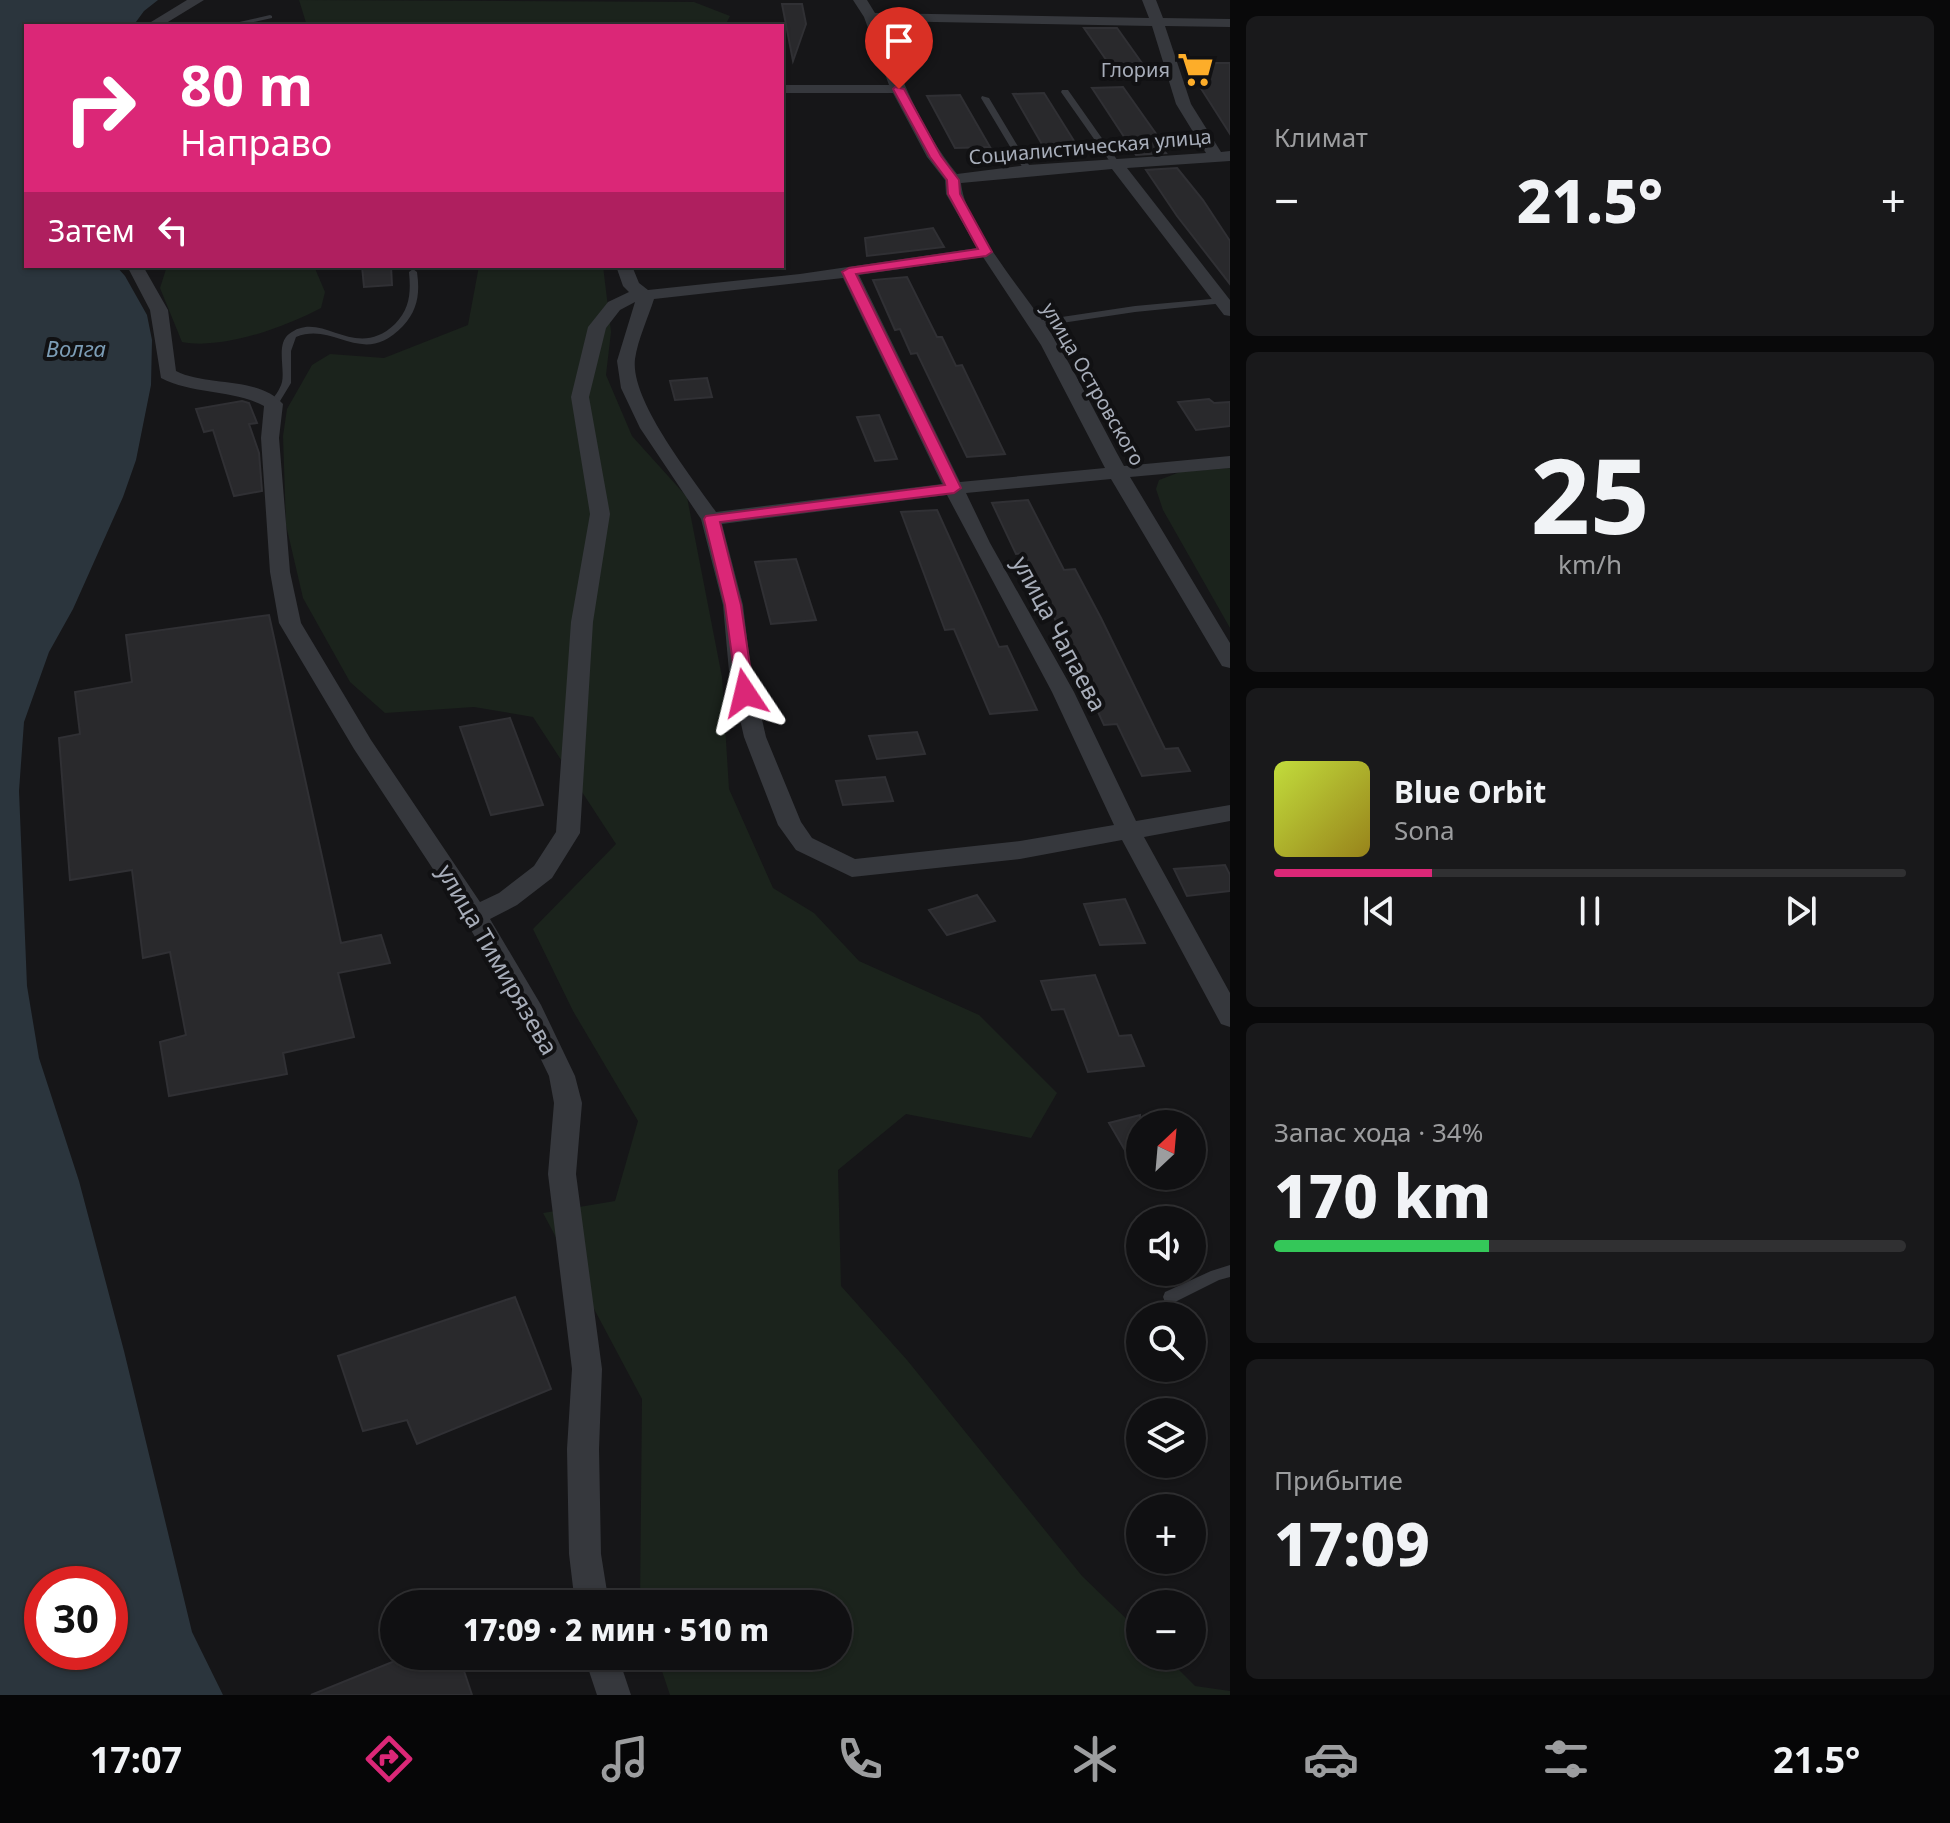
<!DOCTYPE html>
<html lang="ru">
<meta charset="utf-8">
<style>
body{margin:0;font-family:"Noto Sans",sans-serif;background:#19191b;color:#f1f3f6;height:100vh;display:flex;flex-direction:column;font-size:30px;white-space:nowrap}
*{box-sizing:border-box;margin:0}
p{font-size:26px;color:#9c9d9f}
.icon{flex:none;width:44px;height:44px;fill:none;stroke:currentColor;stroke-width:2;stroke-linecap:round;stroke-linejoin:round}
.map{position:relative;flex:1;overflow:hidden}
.side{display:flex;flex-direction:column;gap:16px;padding:16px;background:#09090a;width:720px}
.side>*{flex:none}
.top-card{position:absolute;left:24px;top:24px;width:760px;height:244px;border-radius:0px;box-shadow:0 2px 6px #0004,0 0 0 2px #303032;background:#db2777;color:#fff;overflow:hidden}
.needle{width:52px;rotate:26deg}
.fabs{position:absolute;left:1126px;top:1110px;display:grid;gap:16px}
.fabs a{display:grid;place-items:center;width:80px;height:80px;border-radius:50%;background:#101012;box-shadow:0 2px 6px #0004,0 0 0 2px #303032;font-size:40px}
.speed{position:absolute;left:24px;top:1566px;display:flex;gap:16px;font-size:40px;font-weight:700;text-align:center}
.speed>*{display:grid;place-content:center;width:104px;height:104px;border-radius:50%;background:#101012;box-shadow:0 2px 6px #0004,0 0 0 2px #303032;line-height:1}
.speed .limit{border:12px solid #d22;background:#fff;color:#111}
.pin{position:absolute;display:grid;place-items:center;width:68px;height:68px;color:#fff;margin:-82px -34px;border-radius:50% 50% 50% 0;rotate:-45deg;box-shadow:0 0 8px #0007}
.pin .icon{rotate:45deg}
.me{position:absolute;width:88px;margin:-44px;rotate:350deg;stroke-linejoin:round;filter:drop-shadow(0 0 6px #0008)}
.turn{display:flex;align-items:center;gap:28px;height:168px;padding:0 24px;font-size:36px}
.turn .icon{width:104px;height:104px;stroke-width:2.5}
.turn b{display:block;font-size:56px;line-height:68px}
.then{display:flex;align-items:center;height:76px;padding:0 24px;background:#0003;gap:16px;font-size:30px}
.big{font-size:60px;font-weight:800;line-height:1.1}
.side .tile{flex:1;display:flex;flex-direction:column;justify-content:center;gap:12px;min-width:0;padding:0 28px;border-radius:12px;background:#19191b}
.side .dial{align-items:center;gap:0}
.dial b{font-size:104px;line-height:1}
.song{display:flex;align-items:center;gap:24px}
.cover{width:96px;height:96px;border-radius:12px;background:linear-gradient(135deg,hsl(70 70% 55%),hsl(50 70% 35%))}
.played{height:8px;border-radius:4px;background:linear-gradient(90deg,#db2777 25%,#303032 25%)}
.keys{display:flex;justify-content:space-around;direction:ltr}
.heat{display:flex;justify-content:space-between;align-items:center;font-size:44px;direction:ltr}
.charge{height:12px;border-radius:6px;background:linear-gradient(90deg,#34c759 34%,#303032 0)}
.trip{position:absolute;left:380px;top:1590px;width:472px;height:80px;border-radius:40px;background:#101012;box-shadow:0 2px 6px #0004,0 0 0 2px #303032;font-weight:800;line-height:80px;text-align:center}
.tab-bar{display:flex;height:128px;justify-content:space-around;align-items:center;background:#060607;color:#9c9d9f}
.tab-bar .icon{width:56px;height:56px}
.tab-bar .current{color:#db2777}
.tab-bar b{font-size:36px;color:#f1f3f6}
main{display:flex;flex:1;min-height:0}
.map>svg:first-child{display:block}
.green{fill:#1b231c}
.water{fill:#2b353d;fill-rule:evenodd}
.building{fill:#29292c;stroke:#303034;stroke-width:2}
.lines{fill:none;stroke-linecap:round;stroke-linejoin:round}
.service{fill:#36383d;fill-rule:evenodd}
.minor{fill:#36383d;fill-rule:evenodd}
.route{fill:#db2777;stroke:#8e194d;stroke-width:2}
.labels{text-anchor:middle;stroke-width:8;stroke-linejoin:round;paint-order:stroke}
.far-poi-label{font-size:20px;fill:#a7adb9;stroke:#111113;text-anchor:end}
.far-street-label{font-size:20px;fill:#a7adb9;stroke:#111113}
.far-water-label{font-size:22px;font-style:italic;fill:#7c9db6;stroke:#111113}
.street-label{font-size:24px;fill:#a7adb9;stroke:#111113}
</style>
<main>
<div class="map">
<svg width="1230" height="1695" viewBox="0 0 1230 1695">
<rect width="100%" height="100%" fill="#161618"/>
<path class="green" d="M299 0 694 2 730 16 725 26H307Z
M167 266H314L325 292 321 308C285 327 223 350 182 342L160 288Z
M479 266H603L611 332 606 375 632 436 687 497 722 677 729 789 773 888 814 913 859 961 979 1015 1057 1093 1031 1138 906 1114 838 1170 841 1286 907 1360 1082 1576 1140 1632V1656H1165L1195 1686 1230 1691V1695H670L657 1656H838V1604H640L642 1399 543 1213 615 1201 638 1121 573 1011 533 929 616 844 533 717 474 707 385 713 350 682 303 598 286 525 283 436 287 409 312 365 330 354 384 358 468 325Z
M1230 468V628L1163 510 1156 489 1159 480 1180 472Z"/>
<path class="water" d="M0 0H158L144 11 133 26H26V266H116L125 276 147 315 152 340 151 385 136 460 123 497 73 609 49 652 24 722 19 791 27 986 39 1058 79 1181 124 1351 192 1632 223 1695H0ZM42 1584H110V1652H42Z"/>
<path class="building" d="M782 4H802L806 24 793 61Z
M1084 28H1117L1149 73 1116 74Z
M1187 63H1230V134L1195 79Z
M1123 87 1159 138H1156L1166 153 1136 155 1092 88Z
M1044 93 1076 144 1043 146 1013 94Z
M960 95 990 147 955 148 927 96Z
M1177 168 1203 200 1230 241V284L1177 216 1146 170Z
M933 228 944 247 867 256 865 238Z
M362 266H391L392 285 364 287Z
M907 277 937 337H942L956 366 962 365 1005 454 967 457 917 353 911 354 900 329 895 330 873 280Z
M707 378 712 397 675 400 670 381Z
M1209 399 1214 403 1230 402V426L1196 430 1178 402Z
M242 401 249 403 257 423 249 424 259 453 262 491 234 496 213 430 204 432 196 409Z
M879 415 897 459 875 461 857 417Z
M1028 500 1064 570 1075 569 1101 618 1165 749 1178 748 1190 771 1142 776 1117 724 1104 725 1042 591 1023 553 1016 554 992 503Z
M937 510 999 647 1007 646 1037 710 990 714 954 629 945 630 901 512Z
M796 559 816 620 771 624 755 562Z
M269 615 341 943 381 935 390 963 338 973 354 1037 283 1053 287 1074 169 1096 160 1042 186 1035 170 952 143 958 132 870 70 880 59 738 80 734 75 692 132 682 126 635Z
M510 718 543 805 491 815 460 727Z
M917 732 925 754 877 759 869 736Z
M885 777 893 801 843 805 836 781Z
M1225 865 1230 875V891L1187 896 1174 869Z
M977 895 995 921 947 935 929 910Z
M1125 899 1145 943 1100 945 1084 904Z
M1095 975 1119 1036 1131 1035 1144 1066 1088 1072 1064 1009 1052 1010 1041 981Z
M1140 1115V1176L1109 1123Z
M515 1297 551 1389 417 1444 407 1420 363 1431 338 1356Z
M407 1656H459L472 1695H311Z"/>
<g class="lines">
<path class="service" d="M270 15 272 16V18L235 26H222Z
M1062 90H1068L1120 164 1119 166H1113L1061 92Z
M982 96 989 98 1032 170 1031 172 1024 170 981 98Z
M413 269 417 272C420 293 418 310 403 326 362 369 336 321 296 337L291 351V383L277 406H271L269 404C274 397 280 390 282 382 285 368 276 344 289 334 322 308 354 363 395 324 410 309 411 292 409 272Z
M1222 298 1225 299V303L1135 312 1035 327 1031 324 1035 321 1135 306Z
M1230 1265V1277L1219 1280 1175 1302 1170 1303 1165 1302 1163 1297 1165 1292 1211 1271Z"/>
<path class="minor" d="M187 0H204L163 25 151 22Z
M853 0H867L875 13 1149 18 1142 0H1156L1163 18 1230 19V27L1165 26 1191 104 1221 152 1230 151V161L1127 168 1230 300V316L1224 315 1112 169 961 183C965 228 1035 304 1059 346 1082 385 1102 426 1124 466L1230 456V468L1130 477 1230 643V668L1222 666 1219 661 1111 479 966 493 990 543 1074 692 1136 821 1230 805V821L1144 837 1230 993V1027L1221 1024 1122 840 1020 859 852 877 796 850 778 825 744 737 729 671 723 605 701 519 640 428 621 388 617 361 635 302 620 310 606 328 589 397 610 514 593 622 580 833 552 878 517 905 490 919 541 1005 575 1076 582 1103 576 1174 602 1369 599 1449 601 1554 609 1604H575L569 1554 567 1449 572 1369 548 1174 554 1103 549 1076 516 1008 456 904 354 749 279 623 270 572 261 438 264 406C232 389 194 395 161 378L150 310 127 266H143L168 310 176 371C207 387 259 376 283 404L279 438 290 572 301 623 371 740 480 902 499 893 534 866 556 832 571 622 590 514 571 397 588 327 608 302 629 292 623 286 616 266H632L639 283 648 290 800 274 977 248 946 194 945 180 927 157 893 93H782V85H889L864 17ZM879 21 1152 26 1176 104 1206 153 1028 165 957 174C920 128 900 75 879 21ZM983 257 1041 345 1105 468 960 482 859 275ZM843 278 942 484 716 512C693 478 630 401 635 359 638 339 648 318 654 299ZM947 495 1052 692 1114 825 1020 841 855 859 812 838 801 822 766 737 751 671 743 605 722 524Z
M584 1656H618L631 1695H597Z"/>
</g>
<path class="route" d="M895 87 904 89 941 156 959 180 960 194 992 252 986 256 856 274 961 488 954 493 720 522 741 605 754 693 745 699 737 693 725 605 704 519 706 516 945 485 842 272 849 268 978 249 948 194 947 180 930 157 893 89Z"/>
<defs>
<symbol id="supermarket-bare" viewBox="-9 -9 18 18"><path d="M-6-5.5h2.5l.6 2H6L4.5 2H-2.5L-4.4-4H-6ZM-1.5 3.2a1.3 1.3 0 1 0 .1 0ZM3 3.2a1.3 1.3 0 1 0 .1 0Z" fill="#fdad29" stroke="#111113" stroke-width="2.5" paint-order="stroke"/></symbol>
</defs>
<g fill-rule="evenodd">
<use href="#supermarket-bare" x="1170" y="44" width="51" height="51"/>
</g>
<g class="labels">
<g class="far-poi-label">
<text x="1170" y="77">Глория</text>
</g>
<g class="far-street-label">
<text transform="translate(1090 147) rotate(-5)" y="7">Социалистическая улица</text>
<text transform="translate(1093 384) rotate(60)" y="7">улица Островского</text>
</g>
<g class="far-water-label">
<text x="76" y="357">Волга</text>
</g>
<g class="street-label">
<text transform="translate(1059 634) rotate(62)" y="8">улица Чапаева</text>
<text transform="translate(497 960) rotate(60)" y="8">улица Тимирязева</text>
</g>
</g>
</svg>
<div class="fabs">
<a><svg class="needle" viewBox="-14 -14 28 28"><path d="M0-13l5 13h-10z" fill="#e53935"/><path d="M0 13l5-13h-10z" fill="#9c9d9f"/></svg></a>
<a><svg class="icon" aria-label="sound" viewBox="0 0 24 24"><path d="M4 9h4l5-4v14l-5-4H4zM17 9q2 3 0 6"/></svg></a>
<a><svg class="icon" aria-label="search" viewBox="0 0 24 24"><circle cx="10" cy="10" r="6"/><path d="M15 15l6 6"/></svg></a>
<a><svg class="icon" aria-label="layers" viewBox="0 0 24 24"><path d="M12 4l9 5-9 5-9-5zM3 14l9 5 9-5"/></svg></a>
<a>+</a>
<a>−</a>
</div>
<div class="speed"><div class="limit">30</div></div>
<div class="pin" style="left:899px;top:89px;background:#d93025"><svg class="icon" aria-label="arrive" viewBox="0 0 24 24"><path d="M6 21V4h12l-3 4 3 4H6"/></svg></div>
<svg class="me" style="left:745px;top:693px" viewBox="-20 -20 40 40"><path d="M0-17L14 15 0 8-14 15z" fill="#db2777" stroke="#fff" stroke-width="4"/></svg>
<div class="trip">17:09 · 2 мин · 510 m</div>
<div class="top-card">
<div class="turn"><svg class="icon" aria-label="right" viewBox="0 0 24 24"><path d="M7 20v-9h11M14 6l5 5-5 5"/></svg><div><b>80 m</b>Направо</div></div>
<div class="then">Затем<svg class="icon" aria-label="left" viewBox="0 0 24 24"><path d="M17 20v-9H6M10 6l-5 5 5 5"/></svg></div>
</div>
</div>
<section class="side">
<div class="tile"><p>Климат</p>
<div class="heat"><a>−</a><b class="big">21.5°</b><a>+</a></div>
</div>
<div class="tile dial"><b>25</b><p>km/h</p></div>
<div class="tile">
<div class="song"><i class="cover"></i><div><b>Blue Orbit</b><p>Sona</p></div></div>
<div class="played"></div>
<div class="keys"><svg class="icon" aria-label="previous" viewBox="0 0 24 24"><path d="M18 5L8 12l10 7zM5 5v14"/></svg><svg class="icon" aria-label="pause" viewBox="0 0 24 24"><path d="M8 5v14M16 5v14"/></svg><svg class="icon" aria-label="next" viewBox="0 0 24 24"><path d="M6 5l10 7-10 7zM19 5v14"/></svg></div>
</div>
<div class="tile"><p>Запас хода · 34%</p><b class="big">170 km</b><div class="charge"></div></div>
<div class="tile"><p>Прибытие</p><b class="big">17:09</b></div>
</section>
</main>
<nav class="tab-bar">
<b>17:07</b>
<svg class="icon current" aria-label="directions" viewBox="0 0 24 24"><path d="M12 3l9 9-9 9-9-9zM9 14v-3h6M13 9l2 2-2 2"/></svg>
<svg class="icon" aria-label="music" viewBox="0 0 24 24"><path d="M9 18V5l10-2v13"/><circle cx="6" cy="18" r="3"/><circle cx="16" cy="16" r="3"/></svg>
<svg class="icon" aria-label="phone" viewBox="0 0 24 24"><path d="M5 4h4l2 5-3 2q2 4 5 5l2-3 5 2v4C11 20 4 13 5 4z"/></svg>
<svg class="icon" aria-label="climate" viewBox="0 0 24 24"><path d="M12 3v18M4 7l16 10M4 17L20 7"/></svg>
<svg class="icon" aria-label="car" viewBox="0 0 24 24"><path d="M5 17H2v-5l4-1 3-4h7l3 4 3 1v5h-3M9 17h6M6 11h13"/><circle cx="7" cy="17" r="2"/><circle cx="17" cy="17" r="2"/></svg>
<svg class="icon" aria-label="filters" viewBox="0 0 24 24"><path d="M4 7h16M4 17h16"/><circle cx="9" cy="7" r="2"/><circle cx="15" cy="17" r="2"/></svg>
<b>21.5°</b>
</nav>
